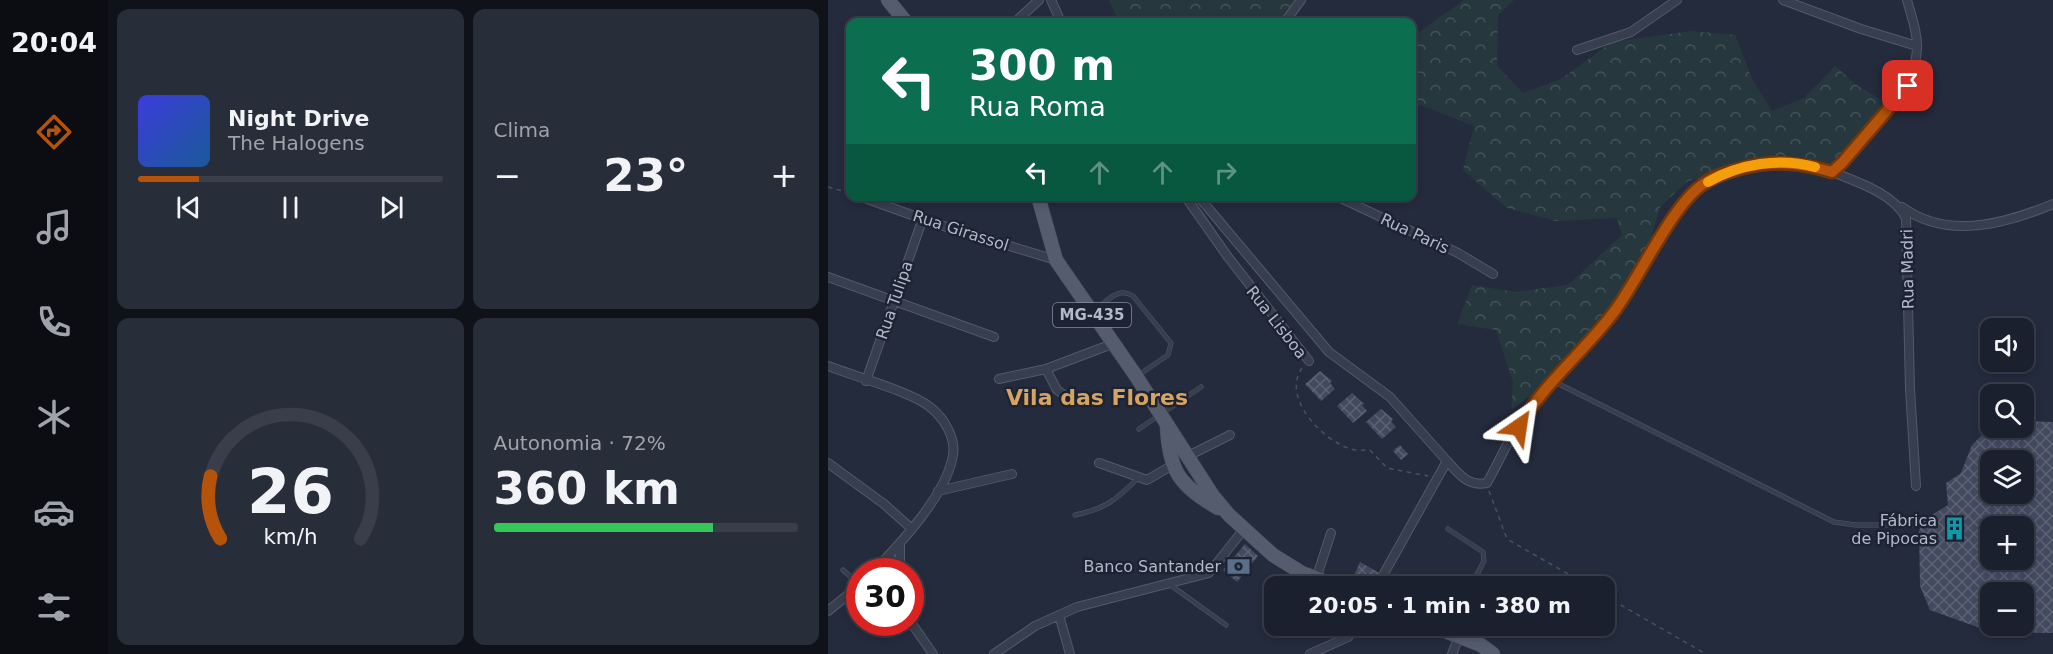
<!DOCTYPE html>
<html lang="pt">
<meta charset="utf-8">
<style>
body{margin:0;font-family:"DejaVu Sans",sans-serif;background:#282d3a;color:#f1f3f6;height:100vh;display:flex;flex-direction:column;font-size:22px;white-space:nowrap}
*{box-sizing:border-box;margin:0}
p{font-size:20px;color:#a0a3aa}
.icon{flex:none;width:33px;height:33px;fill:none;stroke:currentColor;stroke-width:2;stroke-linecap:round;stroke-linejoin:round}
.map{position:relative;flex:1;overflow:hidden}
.drawer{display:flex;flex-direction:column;gap:9px;padding:9px;background:#0f1219;width:720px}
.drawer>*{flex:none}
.banner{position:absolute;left:18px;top:18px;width:570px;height:183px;border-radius:12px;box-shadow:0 3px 9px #0003,0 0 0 2px #393e4a;background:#0b6e4f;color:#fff;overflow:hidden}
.fabs{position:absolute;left:1152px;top:318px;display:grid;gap:12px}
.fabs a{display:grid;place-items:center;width:54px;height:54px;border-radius:12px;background:#1b202e;box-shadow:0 3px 9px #0003,0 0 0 2px #393e4a;font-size:30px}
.speed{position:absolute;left:18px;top:558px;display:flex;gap:12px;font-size:30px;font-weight:700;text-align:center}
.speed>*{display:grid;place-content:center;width:78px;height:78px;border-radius:50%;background:#1b202e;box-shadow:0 3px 9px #0003,0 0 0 2px #393e4a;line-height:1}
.speed .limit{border:9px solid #d22;background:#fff;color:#111}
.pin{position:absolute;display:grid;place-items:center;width:51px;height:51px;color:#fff;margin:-26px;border-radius:12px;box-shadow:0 3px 9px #0006}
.me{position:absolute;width:66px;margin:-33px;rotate:32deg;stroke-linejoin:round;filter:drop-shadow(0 0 4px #0008)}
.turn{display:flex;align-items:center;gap:21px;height:126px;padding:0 24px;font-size:27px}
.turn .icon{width:78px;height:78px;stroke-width:2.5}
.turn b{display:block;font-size:42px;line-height:51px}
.lanes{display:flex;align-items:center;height:57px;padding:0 24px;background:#0003;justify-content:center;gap:30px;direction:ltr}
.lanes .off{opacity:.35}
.big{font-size:45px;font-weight:800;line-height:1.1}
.drawer .card{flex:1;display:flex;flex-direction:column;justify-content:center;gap:9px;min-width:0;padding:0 21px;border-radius:12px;background:#282d3a}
.drawer .dial{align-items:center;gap:0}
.dial svg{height:156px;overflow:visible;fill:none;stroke:#393e4a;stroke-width:7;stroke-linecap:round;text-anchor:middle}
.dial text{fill:#f1f3f6;stroke:none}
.song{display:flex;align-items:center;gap:18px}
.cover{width:72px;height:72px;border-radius:9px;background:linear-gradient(135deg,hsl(240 70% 55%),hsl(210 70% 35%))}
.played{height:6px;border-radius:3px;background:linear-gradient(90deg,#b45309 20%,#393e4a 20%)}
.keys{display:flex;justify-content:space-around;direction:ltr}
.heat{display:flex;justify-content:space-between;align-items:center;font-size:33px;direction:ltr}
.charge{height:9px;border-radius:4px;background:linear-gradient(90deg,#34c759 72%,#393e4a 0)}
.drawer .tiles{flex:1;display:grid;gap:9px;grid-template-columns:repeat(2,1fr)}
.trip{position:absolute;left:436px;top:576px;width:351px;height:60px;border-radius:12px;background:#1b202e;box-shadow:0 3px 9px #0003,0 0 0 2px #393e4a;font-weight:800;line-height:60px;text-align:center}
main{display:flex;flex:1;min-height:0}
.dock{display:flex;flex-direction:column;width:108px;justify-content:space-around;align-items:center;background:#0b0d12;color:#a0a3aa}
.dock .icon{width:42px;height:42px}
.dock .active{color:#b45309}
.dock b{font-size:27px;color:#f1f3f6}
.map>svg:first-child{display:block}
.forest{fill:url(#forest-crowns)}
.building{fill:url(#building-cross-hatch);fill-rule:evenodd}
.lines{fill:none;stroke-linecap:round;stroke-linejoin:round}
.lane-casing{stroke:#535968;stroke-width:5}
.street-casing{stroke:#535968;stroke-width:10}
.primary-casing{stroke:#414756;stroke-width:15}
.path{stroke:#43555c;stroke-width:1.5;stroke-dasharray:4.5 4.5;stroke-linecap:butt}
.lane{stroke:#373e4e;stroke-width:4}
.street{stroke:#373e4e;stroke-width:8}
.primary{stroke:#555c6e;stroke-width:14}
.route-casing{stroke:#753606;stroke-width:15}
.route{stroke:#b45309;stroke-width:10}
.slow{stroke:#f59e0b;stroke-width:10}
.labels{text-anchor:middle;stroke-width:5;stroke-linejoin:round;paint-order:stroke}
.shield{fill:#1d2332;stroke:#868c9c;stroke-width:1.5}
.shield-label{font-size:15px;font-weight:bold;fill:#b3b9c9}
.street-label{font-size:16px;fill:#b3b9c9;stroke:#1d2332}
.poi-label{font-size:16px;fill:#b3b9c9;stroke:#1d2332;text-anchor:end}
.district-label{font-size:22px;font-weight:bold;fill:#d5a462;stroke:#1d2332}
</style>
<main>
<nav class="dock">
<b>20:04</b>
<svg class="icon active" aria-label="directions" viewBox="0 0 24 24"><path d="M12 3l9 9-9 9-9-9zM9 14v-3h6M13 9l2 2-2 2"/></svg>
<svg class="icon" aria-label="music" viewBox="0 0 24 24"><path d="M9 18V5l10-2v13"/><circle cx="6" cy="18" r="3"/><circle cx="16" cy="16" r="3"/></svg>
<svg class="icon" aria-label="phone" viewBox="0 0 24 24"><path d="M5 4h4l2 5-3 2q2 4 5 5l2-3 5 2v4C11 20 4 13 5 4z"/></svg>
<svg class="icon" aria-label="climate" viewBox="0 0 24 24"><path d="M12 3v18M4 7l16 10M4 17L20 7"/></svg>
<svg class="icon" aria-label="car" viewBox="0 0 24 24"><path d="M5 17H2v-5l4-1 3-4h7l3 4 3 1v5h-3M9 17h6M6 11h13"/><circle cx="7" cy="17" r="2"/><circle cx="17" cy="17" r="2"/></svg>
<svg class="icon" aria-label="filters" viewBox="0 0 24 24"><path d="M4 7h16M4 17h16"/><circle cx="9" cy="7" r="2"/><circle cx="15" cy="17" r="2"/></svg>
</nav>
<section class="drawer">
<div class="tiles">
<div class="card">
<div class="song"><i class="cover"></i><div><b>Night Drive</b><p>The Halogens</p></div></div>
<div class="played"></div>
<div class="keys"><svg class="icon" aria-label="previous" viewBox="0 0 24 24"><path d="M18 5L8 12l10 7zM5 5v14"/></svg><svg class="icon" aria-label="pause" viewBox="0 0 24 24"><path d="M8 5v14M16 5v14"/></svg><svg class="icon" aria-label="next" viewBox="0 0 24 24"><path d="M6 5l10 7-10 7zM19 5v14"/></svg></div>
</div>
<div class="card"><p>Clima</p>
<div class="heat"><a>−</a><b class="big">23°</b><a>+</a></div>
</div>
<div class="card dial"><svg viewBox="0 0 100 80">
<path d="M14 69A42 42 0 1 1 86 69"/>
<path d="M14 69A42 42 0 0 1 9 37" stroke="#b45309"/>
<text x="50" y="56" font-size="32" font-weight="700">26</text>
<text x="50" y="72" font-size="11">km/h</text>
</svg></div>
<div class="card"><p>Autonomia · 72%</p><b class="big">360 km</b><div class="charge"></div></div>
</div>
</section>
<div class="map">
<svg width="1225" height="654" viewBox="0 0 1225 654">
<defs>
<pattern id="forest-crowns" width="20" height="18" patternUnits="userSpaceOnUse" patternTransform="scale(1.5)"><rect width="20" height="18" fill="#26383e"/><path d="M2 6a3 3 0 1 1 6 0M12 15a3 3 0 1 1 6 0" fill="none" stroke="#435359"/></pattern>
<pattern id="building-cross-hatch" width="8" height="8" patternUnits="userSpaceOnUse" patternTransform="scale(1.5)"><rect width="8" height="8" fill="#434a60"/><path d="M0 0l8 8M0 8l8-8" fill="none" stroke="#5c6275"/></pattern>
</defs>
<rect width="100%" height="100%" fill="#242b3d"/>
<path class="forest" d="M281 0H468L451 22H372L366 18 357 22H291Z
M636 0H686L670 15 669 66 695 93 733 79 784 42 863 31 907 35 924 79 944 111 976 98 1007 66 1030 86 1062 105 1015 165 965 156 860 181 832 207 821 245 779 315 714 388 683 410 685 382 668 330 629 324 644 285 687 292 740 285 794 235 789 218 728 221 679 208 635 170 646 126 593 105 584 109V37Z"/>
<path class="building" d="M492 371 504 381 502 383 507 389 493 401 477 384Z
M524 393 536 404 534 405 539 411 525 423 509 406Z
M553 409 565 419 563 421 568 427 554 439 538 422Z
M1196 421 1225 422V633L1163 632 1102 610 1092 586 1091 531 1096 520 1120 505 1118 483 1133 473 1144 445 1161 428H1196ZM1162 460H1196V494H1162ZM1162 526H1196V560H1162ZM1162 592H1196V626H1162Z
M572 445 580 454 573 460 565 451Z
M417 544 430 556 409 582 395 570Z
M532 562 553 574 546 586H535L523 582Z"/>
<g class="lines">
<defs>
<path id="lane" d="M266 311C278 302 290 286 305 296L343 343 340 355 312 374
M727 382 1006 522 1028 525H1085
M311 429 373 387
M247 515C277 509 288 500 309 479
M620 529 655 552 656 561 643 586
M15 570 31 584
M341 584 398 625"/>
<path id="street" d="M223 0 233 22
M955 0 1033 29 1089 46
M187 22 211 0
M457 22 473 0
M749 50 803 32 849 0
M1004 172 1014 163C1042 132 1090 89 1089 45 1089 30 1083 15 1079 0
M357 196 400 257 481 361
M370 196 501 352 562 397 619 461 549 586
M508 196 630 253 665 274
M39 199 109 224 228 260
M1074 207C1119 240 1177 224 1225 204
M0 277 166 337
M0 366C25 376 84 392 102 407 116 418 128 438 125 455 119 494 72 544 45 572
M218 369 229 390 245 401
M171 379 218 369 284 344
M38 381 95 218
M358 457 402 435
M619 461C631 474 640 487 659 483 673 458 686 427 704 405 730 372 763 344 788 309 811 276 843 209 873 186 911 156 969 158 1012 175 1035 184 1066 195 1078 218L1082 389 1088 486
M0 463 56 504 84 529
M271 463 319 480 343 466
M110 491 184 474
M72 544V572
M488 579 503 533
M0 611 32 585
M231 615 242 654
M82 621 105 654
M166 654 207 626 249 607 381 573 416 529
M482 654 520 637 529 626
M624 654 631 637"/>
<path id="primary" d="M60 0 78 22
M210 196 228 260 308 376 385 496 401 515 445 555 474 573 509 586
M339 426C341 471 351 485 390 508
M604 626 653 645 665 654"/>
</defs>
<use href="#lane" class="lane-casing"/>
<use href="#street" class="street-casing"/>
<use href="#primary" class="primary-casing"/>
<path class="path" d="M0 187 22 193
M474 368C453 398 495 441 523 449 529 451 536 450 542 450L559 468 600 476
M661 491 679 539 761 586
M777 596 878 654"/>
<use href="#lane" class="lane"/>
<use href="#street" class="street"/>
<use href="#primary" class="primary"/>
</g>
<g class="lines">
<defs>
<path id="route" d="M691 427C715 384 756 352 786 312 811 279 843 207 874 185 886 176 900 172 915 168 947 160 973 163 1004 172L1014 163 1080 86"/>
</defs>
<use href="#route" class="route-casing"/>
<use href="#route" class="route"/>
<path class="slow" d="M880 182C911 164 952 157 987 167"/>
</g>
<defs>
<symbol id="building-bare" viewBox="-9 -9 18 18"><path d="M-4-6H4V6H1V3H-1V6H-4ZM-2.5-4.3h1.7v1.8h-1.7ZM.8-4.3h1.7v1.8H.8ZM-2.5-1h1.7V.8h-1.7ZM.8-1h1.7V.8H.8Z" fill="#0f9aa8" stroke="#1d2332" stroke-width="2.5" paint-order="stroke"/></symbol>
<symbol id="bank-bare" viewBox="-9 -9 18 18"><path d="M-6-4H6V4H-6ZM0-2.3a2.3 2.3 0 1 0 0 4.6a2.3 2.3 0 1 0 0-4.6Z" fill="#5c6f8a" stroke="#1d2332" stroke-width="2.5" paint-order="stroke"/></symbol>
</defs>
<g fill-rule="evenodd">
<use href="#building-bare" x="1110" y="512" width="33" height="33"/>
<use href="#bank-bare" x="394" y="550" width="33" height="33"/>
</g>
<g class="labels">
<rect class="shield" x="225" y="303" width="78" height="24" rx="4.5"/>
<g class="shield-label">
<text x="264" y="320">MG-435</text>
</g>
<g class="street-label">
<text transform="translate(133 230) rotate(18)" y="6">Rua Girassol</text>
<text transform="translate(587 233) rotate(25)" y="6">Rua Paris</text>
<text transform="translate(1079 269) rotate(-91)" y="6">Rua Madri</text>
<text transform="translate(66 300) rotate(-71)" y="6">Rua Tulipa</text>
<text transform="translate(449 322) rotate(52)" y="6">Rua Lisboa</text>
</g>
<g class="poi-label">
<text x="1109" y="526">Fábrica<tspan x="1109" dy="18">de Pipocas</tspan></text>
<text x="393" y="572">Banco Santander</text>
</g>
<g class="district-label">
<text x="269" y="405">Vila das Flores</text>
</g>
</g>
</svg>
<div class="fabs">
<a><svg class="icon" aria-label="sound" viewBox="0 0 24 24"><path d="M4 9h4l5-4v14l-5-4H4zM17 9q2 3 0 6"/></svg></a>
<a><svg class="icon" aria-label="search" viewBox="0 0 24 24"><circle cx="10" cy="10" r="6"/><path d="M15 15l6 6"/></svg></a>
<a><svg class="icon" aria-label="layers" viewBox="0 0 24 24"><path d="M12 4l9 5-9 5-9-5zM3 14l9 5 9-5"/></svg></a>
<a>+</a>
<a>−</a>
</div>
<div class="speed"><div class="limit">30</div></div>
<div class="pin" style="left:1080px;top:86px;background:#d93025"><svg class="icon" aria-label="arrive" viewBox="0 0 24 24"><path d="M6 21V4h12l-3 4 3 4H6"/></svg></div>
<svg class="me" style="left:691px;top:427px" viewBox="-20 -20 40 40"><path d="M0-17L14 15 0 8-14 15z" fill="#b45309" stroke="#fff" stroke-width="4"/></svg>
<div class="trip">20:05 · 1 min · 380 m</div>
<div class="banner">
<div class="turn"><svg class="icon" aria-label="left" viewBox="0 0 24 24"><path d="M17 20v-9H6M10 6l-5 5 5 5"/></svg><div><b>300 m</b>Rua Roma</div></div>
<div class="lanes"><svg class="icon" aria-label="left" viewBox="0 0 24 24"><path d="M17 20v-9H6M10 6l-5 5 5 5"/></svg><svg class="icon off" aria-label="ahead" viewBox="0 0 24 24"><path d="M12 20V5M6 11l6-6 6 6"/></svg><svg class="icon off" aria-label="ahead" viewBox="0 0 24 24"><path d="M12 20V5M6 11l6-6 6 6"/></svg><svg class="icon off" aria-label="right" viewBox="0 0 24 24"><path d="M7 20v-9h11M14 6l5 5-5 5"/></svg></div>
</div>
</div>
</main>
